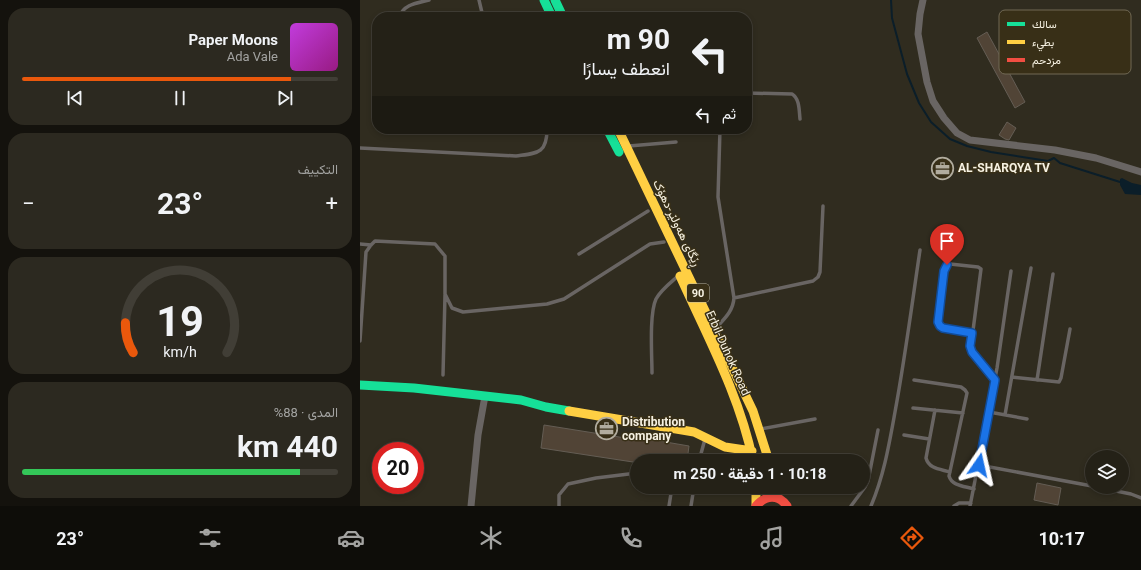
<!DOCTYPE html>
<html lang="ar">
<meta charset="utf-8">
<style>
body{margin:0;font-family:Roboto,Vazirmatn,sans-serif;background:#2c2920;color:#f1f3f6;direction:rtl;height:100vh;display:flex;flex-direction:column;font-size:15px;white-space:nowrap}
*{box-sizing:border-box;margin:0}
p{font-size:13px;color:#a3a3a1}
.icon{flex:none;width:22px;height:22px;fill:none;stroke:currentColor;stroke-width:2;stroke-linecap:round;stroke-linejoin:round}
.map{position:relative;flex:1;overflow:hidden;direction:ltr}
.side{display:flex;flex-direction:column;gap:8px;padding:8px;background:#14120d;width:360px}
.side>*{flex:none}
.guide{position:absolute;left:12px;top:12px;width:380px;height:122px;border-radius:16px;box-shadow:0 2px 6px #0003,0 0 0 1px #413e36;direction:rtl;background:#242117;color:#f1f3f6;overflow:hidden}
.tools{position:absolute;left:725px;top:450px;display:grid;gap:8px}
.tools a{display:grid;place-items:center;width:44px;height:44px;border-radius:50%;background:#242117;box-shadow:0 2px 6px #0003,0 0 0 1px #413e36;font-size:20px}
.speed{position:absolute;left:12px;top:442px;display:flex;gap:8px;font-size:20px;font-weight:700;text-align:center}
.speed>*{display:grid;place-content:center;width:52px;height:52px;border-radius:50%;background:#242117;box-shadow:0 2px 6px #0003,0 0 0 1px #413e36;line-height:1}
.speed .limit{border:6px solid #d22;background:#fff;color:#111}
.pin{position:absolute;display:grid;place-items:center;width:34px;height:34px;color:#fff;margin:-41px -17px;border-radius:50% 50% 50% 0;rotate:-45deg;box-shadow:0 0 4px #0007}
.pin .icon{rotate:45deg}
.me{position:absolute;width:44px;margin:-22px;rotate:11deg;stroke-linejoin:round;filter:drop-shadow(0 0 3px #0008)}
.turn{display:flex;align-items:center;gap:14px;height:84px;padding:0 16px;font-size:18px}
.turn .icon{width:52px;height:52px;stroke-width:2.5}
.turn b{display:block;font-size:28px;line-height:34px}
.then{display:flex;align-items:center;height:38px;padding:0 16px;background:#0003;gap:8px;font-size:15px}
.big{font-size:30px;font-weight:700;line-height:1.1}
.side .card{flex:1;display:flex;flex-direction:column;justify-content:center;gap:6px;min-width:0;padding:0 14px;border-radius:16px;background:#2c2920}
.side .dial{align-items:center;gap:0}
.dial svg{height:104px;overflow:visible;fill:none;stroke:#413e36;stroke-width:7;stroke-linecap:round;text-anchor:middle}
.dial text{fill:#f1f3f6;stroke:none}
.song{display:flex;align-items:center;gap:12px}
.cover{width:48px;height:48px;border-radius:6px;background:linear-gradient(135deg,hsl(290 70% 55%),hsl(310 70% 35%))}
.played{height:4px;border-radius:2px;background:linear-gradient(90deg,#ea580c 85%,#413e36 85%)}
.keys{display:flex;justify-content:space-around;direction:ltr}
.heat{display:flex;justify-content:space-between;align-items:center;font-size:22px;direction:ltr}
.charge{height:6px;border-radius:3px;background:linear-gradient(90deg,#34c759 88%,#413e36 0)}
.trip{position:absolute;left:270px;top:454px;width:240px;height:40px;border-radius:20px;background:#242117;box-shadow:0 2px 6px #0003,0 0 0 1px #413e36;font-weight:700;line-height:40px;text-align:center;direction:rtl}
.tabs{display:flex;height:64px;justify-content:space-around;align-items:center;background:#0e0d09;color:#a3a3a1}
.tabs .icon{width:28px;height:28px}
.tabs .on{color:#ea580c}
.tabs b{font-size:18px;color:#f1f3f6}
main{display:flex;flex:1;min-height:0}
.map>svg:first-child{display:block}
.water{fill:#0b1e29}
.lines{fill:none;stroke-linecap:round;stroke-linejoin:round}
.stream{stroke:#0b1e29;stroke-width:2}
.building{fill:#514436;stroke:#645d54}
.lane{stroke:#696563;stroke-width:3.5}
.street{stroke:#696563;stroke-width:7}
.fast{stroke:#16e098;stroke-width:9}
.slow{stroke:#ffcf43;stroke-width:9}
.jam{stroke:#f24e42;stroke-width:9}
.route-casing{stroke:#114b97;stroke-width:10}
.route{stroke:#1a73e8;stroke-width:7}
.labels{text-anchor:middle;stroke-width:3;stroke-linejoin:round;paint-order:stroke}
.shield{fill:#382f17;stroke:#bdb7a5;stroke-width:1}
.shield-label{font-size:11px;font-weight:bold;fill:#f6f1e2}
.poi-label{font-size:12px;font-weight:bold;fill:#f6f1e2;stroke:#382f17;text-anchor:start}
.street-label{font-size:12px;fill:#f6f1e2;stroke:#382f17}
.key{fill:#382f17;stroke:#716954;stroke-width:1}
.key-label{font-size:11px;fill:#f6f1e2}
</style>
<main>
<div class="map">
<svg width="781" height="506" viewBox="0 0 781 506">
<rect width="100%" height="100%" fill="#302c1f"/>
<path class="water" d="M762 178 772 183 781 185V195L765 194 760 185V179Z"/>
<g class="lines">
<path class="stream" d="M531 0 532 18 547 74 559 103 571 122 590 139 607 146 631 152 688 161 694 158 700 163 760 182"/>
</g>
<path class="building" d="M627 32 665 102 655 108 617 38Z
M647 122 656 128 649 140 645 139 639 135Z
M184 425 278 440H294L329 446 327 461 273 462 181 448Z
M677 483 701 488 698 505 674 500Z"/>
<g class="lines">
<path class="lane" d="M119 0 123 17
M39 17C44 4 57 3 69 0
M387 93 432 94C440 99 439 111 440 119
M269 146 316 142
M0 148 156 156C177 153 187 154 187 129
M0 244 11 245
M219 254 288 211
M374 298 453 281 458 277 460 272 463 206
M357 327C365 318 373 311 374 298L358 197 360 129
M612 333 583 329 580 326 578 322 584 271 587 265 590 264 618 267 621 269 611 346 612 352 635 380
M0 341 6 252 11 245 15 241 75 244 85 256V294L92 308 103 312 187 304 204 299 290 244 304 242
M292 373C292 356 289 314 296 299 301 290 309 284 317 277
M83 375 85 295
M652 377 699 382 701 378 710 329
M554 380 601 387 605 390 607 393 589 476C592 486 604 486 614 489
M677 380 693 274
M553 408 603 413
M575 410 566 458C569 469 580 469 590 472
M629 412 667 419
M645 415 671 268
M401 429 455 419
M544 435 569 439
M339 461 345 439
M619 465 732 486
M736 487 771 494 781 498
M199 506V495L208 484 236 478 277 473
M309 506 312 487
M331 506 334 487
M491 506 505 487 508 481 518 430
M511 506C524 475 529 445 535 412 545 358 552 304 560 250
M594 506 599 503H611
M610 506 637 368 651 271"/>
<path class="street" d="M563 0 560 14 558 34 567 82 573 101 584 118 597 133 610 140 695 150 736 158 781 172
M111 506 118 435 125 396"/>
<path class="fast" d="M184 0 192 17
M195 0 203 17
M247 129 259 152
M0 385 54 388 161 400 186 407 209 411"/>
<path class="slow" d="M258 129 393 411 409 461
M320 276C347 336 380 396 393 461
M209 411 334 432 365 447 392 451
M396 487V505"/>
<path class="jam" d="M396 506C406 495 418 494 427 506"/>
</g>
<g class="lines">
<defs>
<path id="route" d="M587 265 584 271 578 322 580 326 583 328 612 333 610 346 612 352 635 380 619 465"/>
</defs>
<use href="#route" class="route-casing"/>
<use href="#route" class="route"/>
</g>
<defs>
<symbol id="office-ring" viewBox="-11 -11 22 22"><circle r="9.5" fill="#382f17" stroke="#b1ac9e" stroke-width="1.5"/><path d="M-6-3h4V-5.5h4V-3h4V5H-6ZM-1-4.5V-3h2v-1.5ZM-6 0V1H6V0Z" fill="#b1ac9e"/></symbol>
</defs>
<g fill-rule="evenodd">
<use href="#office-ring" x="570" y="156" width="25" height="25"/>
<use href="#office-ring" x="234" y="416" width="25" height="25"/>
</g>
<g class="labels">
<rect class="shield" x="327" y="284" width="22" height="18" rx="3"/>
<g class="shield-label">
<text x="338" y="297">90</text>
</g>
<g class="poi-label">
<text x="598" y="172">AL-SHARQYA TV</text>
<text x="262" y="426">Distribution<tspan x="262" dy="14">company</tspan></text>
</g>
<g class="street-label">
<text transform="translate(317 223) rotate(64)" y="4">ڕێگای هەولێر-دهۆک</text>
<text transform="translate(368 353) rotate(66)" y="4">Erbil-Duhok Road</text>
</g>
</g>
<rect x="639" y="10" width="132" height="64" rx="6" class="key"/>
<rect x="647" y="22" width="18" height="4" fill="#16e098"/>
<rect x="647" y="40" width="18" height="4" fill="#ffcf43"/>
<rect x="647" y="58" width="18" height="4" fill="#f24e42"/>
<g class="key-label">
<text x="672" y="28">سالك</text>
<text x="672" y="46">بطيء</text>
<text x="672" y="64">مزدحم</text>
</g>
</svg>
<div class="tools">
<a><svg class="icon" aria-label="layers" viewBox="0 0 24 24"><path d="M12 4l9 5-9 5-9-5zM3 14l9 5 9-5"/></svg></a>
</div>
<div class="speed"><div class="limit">20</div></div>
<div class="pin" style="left:587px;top:265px;background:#d93025"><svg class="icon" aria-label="arrive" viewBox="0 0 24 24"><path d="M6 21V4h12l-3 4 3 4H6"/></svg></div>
<svg class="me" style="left:619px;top:465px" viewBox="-20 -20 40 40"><path d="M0-17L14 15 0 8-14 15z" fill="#1a73e8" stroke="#fff" stroke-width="4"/></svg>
<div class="trip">10:18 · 1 دقيقة · 250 m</div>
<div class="guide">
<div class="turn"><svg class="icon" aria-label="left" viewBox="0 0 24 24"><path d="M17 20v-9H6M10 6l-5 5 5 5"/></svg><div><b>90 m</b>انعطف يسارًا</div></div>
<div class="then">ثم<svg class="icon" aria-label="left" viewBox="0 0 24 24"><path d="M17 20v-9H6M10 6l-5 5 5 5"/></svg></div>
</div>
</div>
<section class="side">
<div class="card">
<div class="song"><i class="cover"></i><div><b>Paper Moons</b><p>Ada Vale</p></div></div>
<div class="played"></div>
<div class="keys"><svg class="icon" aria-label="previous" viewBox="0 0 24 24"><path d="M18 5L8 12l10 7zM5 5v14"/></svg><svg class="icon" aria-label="pause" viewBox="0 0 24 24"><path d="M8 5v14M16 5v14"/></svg><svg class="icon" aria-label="next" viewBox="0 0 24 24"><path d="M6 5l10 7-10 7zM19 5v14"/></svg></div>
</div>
<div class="card"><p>التكييف</p>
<div class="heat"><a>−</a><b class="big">23°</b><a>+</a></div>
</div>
<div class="card dial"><svg viewBox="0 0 100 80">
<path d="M14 69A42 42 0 1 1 86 69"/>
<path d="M14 69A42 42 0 0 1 8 46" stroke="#ea580c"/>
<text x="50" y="56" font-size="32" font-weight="700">19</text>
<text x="50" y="72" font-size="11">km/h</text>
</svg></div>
<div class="card"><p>المدى · 88%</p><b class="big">440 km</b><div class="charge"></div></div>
</section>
</main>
<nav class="tabs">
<b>10:17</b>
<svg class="icon on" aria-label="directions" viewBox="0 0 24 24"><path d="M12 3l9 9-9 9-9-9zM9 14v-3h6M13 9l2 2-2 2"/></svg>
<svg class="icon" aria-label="music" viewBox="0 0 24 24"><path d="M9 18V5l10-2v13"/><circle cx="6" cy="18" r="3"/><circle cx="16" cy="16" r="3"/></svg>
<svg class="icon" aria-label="phone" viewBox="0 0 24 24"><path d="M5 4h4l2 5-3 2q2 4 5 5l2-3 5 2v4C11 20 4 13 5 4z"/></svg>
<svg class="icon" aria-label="climate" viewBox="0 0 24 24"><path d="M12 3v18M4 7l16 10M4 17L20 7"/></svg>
<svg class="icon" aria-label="car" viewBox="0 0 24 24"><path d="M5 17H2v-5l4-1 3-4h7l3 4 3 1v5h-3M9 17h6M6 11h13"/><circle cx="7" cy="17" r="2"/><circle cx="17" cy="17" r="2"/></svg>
<svg class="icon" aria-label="filters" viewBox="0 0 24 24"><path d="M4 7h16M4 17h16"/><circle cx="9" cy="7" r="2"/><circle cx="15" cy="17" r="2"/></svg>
<b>23°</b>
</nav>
